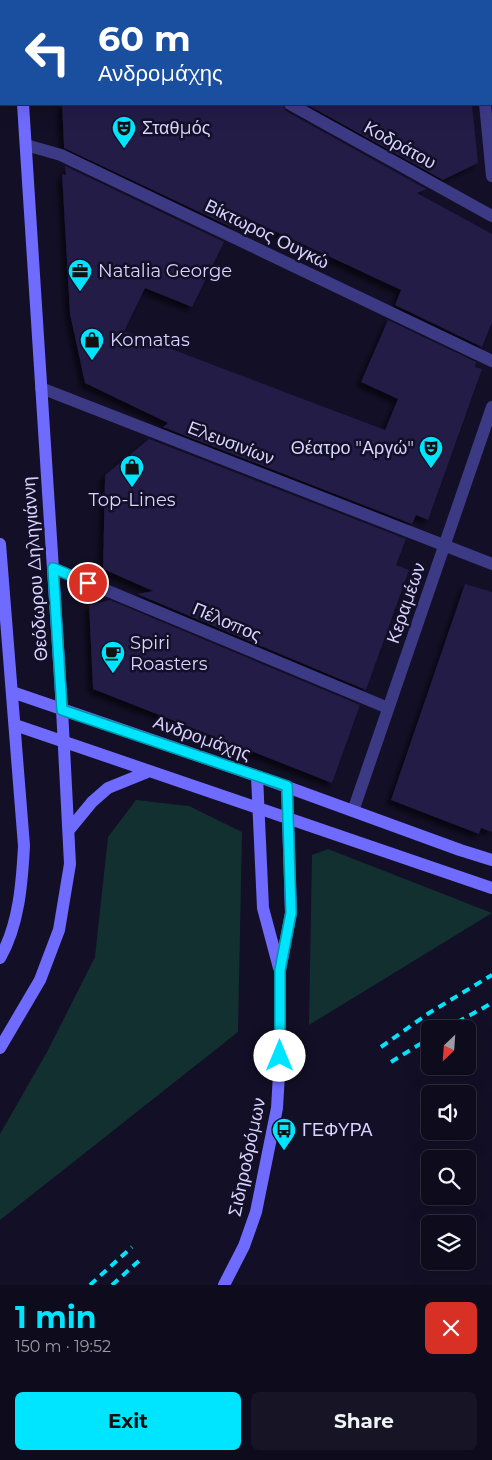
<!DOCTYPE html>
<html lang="en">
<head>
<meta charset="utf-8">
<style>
  body { margin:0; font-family:Montserrat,sans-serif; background:#171425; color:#f1f3f6; height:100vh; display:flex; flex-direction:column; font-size:19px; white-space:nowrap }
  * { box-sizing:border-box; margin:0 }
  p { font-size:16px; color:#9b9ba3 }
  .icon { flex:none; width:28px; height:28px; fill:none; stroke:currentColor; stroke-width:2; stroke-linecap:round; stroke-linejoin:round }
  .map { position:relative; height:1285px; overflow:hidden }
  .side { display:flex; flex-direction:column; background:#0e0b1c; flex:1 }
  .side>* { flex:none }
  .guide { position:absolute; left:0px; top:0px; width:492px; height:105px; box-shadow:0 5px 20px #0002,0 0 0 1px #2e2b3b; background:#1a4fa0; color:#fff; overflow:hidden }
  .needle { width:32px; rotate:205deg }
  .fabs { position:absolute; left:421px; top:1020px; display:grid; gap:10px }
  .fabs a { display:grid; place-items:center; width:55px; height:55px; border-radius:8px; background:#0e0b1c; box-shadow:0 5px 20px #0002,0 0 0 1px #2e2b3b; font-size:25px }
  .pin { position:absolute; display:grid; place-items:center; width:42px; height:42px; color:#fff; margin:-21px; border:2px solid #fff; border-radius:50%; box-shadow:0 1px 5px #0007 }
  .me { position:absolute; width:55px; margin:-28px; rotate:0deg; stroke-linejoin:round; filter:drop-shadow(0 0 4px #0008) }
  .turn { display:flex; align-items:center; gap:18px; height:105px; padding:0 15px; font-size:22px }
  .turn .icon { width:65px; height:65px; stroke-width:2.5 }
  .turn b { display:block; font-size:35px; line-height:42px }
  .round { display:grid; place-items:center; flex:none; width:52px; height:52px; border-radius:8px; background:#171425 }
  .overview { display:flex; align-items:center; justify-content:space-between; height:85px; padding:0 15px }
  h1 { font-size:30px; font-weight:700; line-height:38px; color:#00e5ff }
  .button { display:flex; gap:10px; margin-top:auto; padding:10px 15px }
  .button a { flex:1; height:58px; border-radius:8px; background:#00e5ff; color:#111; font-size:20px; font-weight:700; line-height:58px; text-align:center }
  .button a+a { background:#171425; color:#f1f3f6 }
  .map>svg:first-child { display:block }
  .green { fill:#12302f }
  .building { fill:#241b47; filter:url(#shadow) }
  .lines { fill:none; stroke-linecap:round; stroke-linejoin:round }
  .lane { stroke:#3d3a85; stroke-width:12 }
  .street { stroke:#3d3a85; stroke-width:12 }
  .secondary { stroke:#6f6bff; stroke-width:12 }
  .rail { stroke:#00e5ff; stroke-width:4; stroke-dasharray:8 6; stroke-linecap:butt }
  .route-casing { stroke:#0095a6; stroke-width:12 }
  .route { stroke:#00e5ff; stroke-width:9 }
  .labels { text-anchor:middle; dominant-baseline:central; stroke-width:5; stroke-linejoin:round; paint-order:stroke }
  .poi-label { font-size:18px; fill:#d9d4ff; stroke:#130f26; text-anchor:start }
  .street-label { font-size:18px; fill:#d9d4ff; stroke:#130f26 }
</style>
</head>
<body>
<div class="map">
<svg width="492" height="1285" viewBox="0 0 492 1285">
  <defs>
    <filter id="shadow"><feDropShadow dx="-4.5" dy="4.5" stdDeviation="2.5" flood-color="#0009"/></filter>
  </defs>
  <rect width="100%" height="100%" fill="#130f26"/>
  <path class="green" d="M136,800l53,6 53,26 -4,200 -238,188v-86l47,-82 48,-95 13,-120z
    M328,849l164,64 -183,112 3,-170z"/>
  <path class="building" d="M62,104h220l4,7 140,78 -9,4 75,41v88l-10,25 -87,-42 6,-15 -163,-76 -7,13 -167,-79z
    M306,104h166l6,59 -35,17z
    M65,166l159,76 -32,65 -47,-19 -21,43 261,99 13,-31 -37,-17 27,-62 88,42 -1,5 7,2 -54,151 -12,-5 -4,9 -249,-97 5,-4 -83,-40 -15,-69 -8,-140 4,1z
    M149,439l257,100 -10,26 13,5 -43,120 -229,-96 16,-3 -50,-22 2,-94z
    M465,584l27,8v240l-11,-4 -2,6 -88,-34z
    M110,600l250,105 -28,78 -239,-94 -4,-84z"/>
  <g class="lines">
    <path class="lane" d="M53,568l335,140"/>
    <path class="street" d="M104,0l2,1
      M476,0v1
      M290,104l202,112
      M485,104l7,72
      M26,145l35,10 431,206
      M41,388l451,176
      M353,811l139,-404"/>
    <path class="secondary" d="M17,0v1
      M0,544l24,302c-2,37 -5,79 -24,112
      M12,692l245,84 203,74 32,10
      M15,725l477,163
      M257,776l6,132 16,60
      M69,830l23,-28 16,-14 42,-17
      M0,1048l40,-68 19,-50 11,-66 -8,-155 -39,-605
      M224,1285l20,-39 12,-34 21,-104 3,-51v-87l11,-57 -4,-126"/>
    <path class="rail" d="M445,1029l47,-26
      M381,1047l48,-34 63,-38
      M391,1062l39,-24
      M90,1285l42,-38
      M112,1285l29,-26"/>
  </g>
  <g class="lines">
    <defs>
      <path id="route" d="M88,583l-35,-15 9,142 225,76 4,127 -11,57v86"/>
    </defs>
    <use href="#route" class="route-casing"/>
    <use href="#route" class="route"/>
  </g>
  <defs>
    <symbol id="theatre-pin" viewBox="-11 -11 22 30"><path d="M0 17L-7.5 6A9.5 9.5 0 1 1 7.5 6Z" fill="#00e5ff" stroke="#130f26"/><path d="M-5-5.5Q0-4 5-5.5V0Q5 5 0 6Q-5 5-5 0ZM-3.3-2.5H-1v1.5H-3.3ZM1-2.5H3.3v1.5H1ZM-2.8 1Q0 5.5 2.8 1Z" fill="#111"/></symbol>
    <symbol id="office-pin" viewBox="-11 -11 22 30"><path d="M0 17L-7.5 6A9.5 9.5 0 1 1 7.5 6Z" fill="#00e5ff" stroke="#130f26"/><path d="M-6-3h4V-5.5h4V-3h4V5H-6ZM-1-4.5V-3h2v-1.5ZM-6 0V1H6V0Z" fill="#111"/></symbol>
    <symbol id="shop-pin" viewBox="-11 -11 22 30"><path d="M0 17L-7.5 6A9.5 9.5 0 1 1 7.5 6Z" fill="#00e5ff" stroke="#130f26"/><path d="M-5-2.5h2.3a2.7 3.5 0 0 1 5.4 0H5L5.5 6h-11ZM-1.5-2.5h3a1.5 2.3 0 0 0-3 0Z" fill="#111"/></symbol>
    <symbol id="cafe-pin" viewBox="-11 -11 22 30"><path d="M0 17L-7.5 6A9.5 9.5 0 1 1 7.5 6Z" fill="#00e5ff" stroke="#130f26"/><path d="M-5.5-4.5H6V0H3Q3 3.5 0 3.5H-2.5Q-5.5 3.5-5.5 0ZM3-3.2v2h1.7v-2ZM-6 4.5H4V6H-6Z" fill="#111"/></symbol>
    <symbol id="bus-pin" viewBox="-11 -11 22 30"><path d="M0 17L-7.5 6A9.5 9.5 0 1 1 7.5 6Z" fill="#00e5ff" stroke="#130f26"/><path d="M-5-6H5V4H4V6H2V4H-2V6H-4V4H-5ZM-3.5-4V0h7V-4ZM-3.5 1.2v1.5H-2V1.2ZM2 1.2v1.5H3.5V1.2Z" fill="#111"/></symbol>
  </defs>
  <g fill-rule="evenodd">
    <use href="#theatre-pin" x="110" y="114" width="28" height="38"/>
    <use href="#office-pin" x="66" y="257" width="28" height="38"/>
    <use href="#shop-pin" x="78" y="326" width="28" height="38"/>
    <use href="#theatre-pin" x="417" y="434" width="28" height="38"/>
    <use href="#shop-pin" x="118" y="453" width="28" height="38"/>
    <use href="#cafe-pin" x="99" y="639" width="28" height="38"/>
    <use href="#bus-pin" x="270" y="1116" width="28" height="38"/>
  </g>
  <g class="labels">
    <g class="poi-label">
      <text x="142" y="128">Σταθμός</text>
      <text x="98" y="271">Natalia George</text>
      <text x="110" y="340">Komatas</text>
      <text x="414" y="448" text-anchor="end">Θέατρο "Αργώ"</text>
      <text x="132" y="500" text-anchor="middle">Top-Lines</text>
      <text x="130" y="643">Spiri<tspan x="130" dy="21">Roasters</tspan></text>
      <text x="302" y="1130">ΓΕΦΥΡΑ</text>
    </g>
    <g class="street-label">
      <text transform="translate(400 145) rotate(29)">Κοδράτου</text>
      <text transform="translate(267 234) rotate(26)">Βίκτωρος Ουγκώ</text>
      <text transform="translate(231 443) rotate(21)">Ελευσινίων</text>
      <text transform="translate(35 569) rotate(-94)">Θεόδωρου Δηληγιάννη</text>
      <text transform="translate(406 603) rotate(-71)">Κεραμέων</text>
      <text transform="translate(227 622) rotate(23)">Πέλοπος</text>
      <text transform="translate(202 738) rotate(19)">Ανδρομάχης</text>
      <text transform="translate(247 1157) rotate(-78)">Σιδηροδρόμων</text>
    </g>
  </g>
</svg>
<div class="fabs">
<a><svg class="needle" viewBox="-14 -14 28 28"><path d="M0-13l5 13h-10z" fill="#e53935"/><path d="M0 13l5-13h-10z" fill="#9b9ba3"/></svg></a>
<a><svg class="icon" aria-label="sound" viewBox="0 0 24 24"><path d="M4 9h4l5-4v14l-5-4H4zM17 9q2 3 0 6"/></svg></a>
<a><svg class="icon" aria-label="search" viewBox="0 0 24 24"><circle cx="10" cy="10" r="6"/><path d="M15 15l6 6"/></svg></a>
<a><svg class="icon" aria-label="layers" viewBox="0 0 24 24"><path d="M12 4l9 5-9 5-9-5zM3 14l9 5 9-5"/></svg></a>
</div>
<div class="pin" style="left:88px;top:583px;background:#d93025"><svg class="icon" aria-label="arrive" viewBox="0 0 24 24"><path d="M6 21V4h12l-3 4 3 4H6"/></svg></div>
<svg class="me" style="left:280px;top:1056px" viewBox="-20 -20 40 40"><circle r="19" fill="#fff"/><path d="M0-13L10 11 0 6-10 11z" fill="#00e5ff"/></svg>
<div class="guide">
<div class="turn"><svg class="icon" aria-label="left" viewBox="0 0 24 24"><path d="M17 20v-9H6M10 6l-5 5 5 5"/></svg><div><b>60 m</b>Ανδρομάχης</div></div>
</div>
</div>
<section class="side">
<div class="overview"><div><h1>1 min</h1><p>150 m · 19:52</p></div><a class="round" style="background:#d93025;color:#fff"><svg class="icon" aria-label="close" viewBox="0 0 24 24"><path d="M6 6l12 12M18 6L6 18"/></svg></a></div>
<div class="button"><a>Exit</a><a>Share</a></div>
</section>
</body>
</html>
